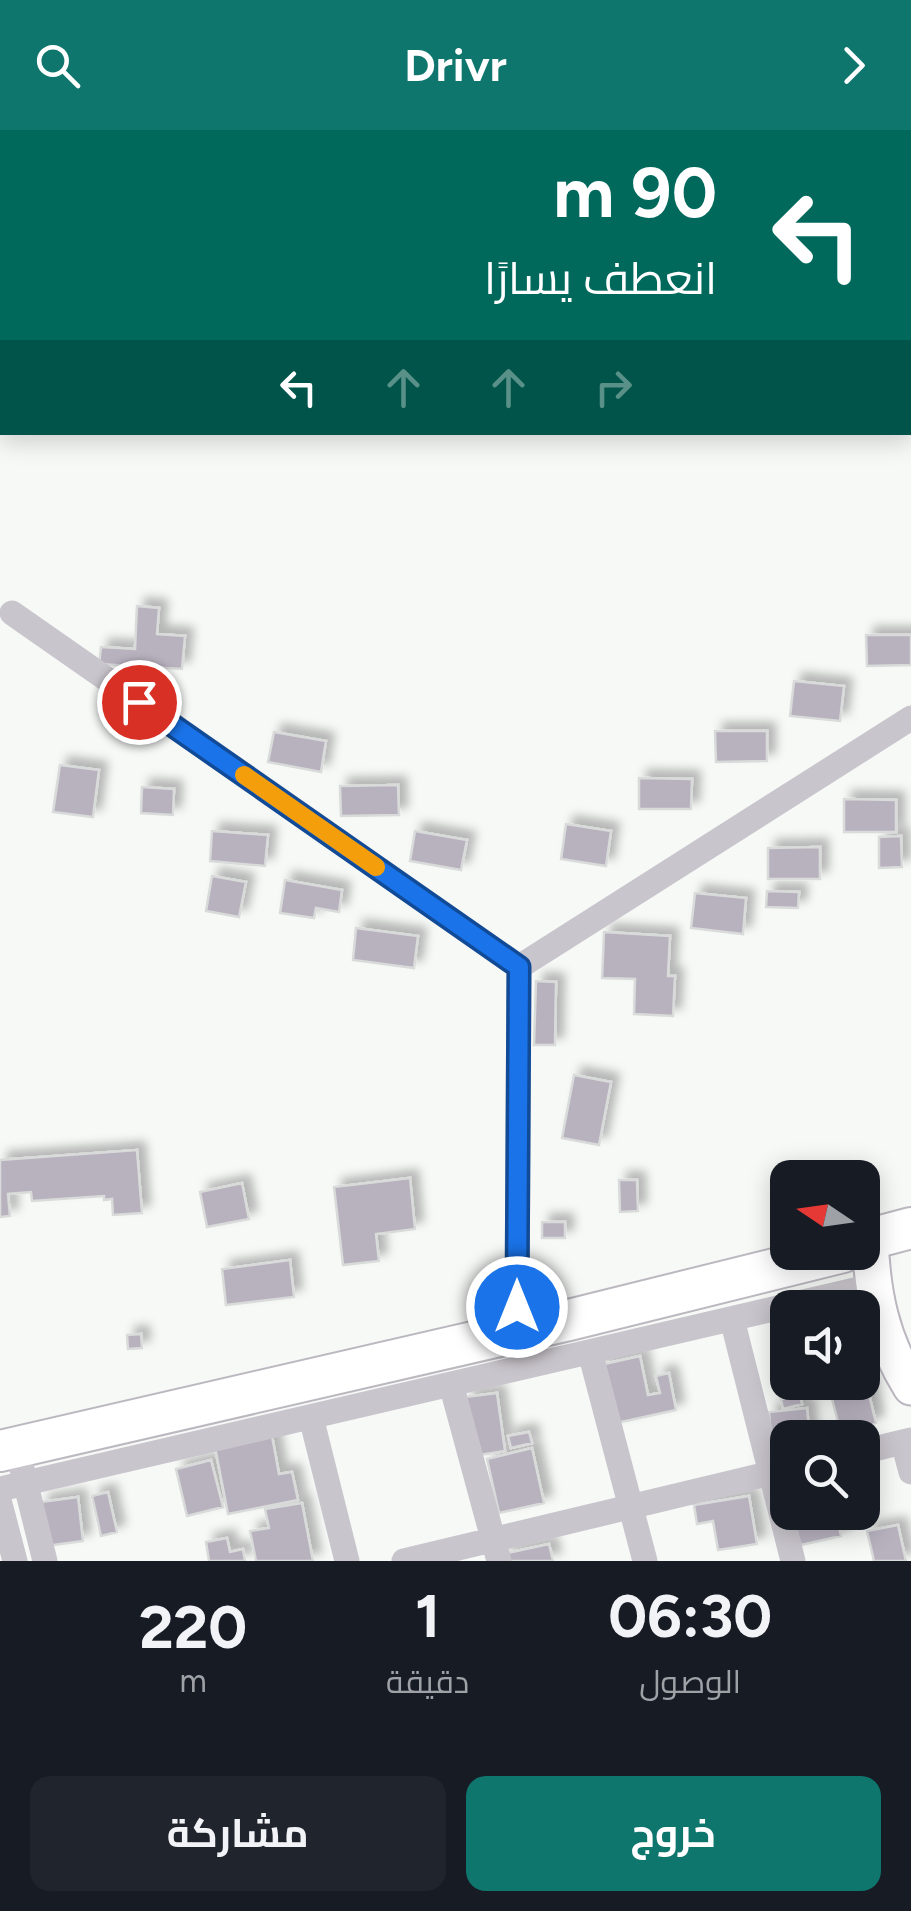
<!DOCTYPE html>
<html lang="ar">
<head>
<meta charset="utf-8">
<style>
  body { margin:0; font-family:Figtree,Cairo,sans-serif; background:#20242c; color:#f1f3f6; direction:rtl; height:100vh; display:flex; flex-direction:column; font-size:38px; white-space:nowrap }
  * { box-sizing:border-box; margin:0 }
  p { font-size:32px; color:#9ea1a6 }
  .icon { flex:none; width:55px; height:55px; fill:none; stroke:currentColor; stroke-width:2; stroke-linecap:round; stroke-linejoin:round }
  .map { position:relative; height:1431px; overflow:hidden; direction:ltr }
  .drawer { display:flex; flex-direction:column; background:#171b24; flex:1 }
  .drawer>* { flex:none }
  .hud { position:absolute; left:0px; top:0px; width:912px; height:305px; box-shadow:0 5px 25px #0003; direction:rtl; background:#00695c; color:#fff; overflow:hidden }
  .needle { width:65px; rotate:283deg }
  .tools { position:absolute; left:770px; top:1030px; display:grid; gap:20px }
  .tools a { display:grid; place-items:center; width:110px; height:110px; border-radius:20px; background:#171b24; box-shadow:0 5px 25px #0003; font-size:50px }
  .pin { position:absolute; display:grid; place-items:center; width:85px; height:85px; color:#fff; margin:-42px; border:5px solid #fff; border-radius:50%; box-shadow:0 2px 10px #0007 }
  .me { position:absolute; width:110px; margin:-55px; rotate:0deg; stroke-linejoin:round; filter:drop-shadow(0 0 8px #0008) }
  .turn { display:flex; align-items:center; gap:35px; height:210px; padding:0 30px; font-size:45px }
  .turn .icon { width:130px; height:130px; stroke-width:2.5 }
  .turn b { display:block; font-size:70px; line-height:85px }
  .lanes { display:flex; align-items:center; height:95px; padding:0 30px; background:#0003; justify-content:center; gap:50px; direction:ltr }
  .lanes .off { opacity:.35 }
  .eta { display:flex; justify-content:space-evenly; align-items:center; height:170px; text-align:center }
  .eta b { font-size:60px; font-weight:700; line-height:70px }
  .button { display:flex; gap:20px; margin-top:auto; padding:20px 30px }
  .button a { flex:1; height:115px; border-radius:20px; background:#0f766e; color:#fff; font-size:40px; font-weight:700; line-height:115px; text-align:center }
  .button a+a { background:#20242c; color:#f1f3f6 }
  header { display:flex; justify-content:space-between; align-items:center; height:130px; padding:0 30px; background:#0f766e; color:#fff; font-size:45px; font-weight:700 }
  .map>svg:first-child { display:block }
  .building { fill:#b8b2bf; stroke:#d9dbda; stroke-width:2.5; filter:url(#shadow) }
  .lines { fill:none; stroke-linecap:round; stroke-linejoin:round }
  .secondary-casing { stroke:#bcb7c1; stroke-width:39 }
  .primary-casing { stroke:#bcb8c0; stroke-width:44 }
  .street { stroke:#c9c5cc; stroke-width:25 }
  .secondary { stroke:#fff; stroke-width:35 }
  .primary { stroke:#fff; stroke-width:40 }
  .route-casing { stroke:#114b97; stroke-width:25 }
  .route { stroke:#1a73e8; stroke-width:18 }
  .slow { stroke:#f59e0b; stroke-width:18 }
</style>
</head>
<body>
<header><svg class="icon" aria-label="forward" viewBox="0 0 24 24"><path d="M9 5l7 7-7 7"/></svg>Drivr<svg class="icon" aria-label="search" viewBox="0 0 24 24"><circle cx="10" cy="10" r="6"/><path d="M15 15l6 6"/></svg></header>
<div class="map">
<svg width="911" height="1431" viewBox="0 0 911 1431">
  <defs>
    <filter id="shadow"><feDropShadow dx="8" dy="-8" stdDeviation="5" flood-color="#0004"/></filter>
  </defs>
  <rect width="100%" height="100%" fill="#f7f9f7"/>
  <path class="building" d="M137,476l22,2 -2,26 28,2 -3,33 -83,-5 2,-17 34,2z
    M866,505h45v30l-44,1z
    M794,551l50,5 -4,35 -50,-5z
    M715,601h52v30l-51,1z
    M274,602l52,9 -5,31 -53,-10z
    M60,635l39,5 -6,47 -40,-5z
    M639,648l53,1 -1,30h-52z
    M398,655l1,30 -58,1 -1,-30z
    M142,657l32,2 -1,26 -32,-2z
    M844,669l52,1v32h-52z
    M566,694l45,7 -5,35 -45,-7z
    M212,701l56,4 -3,31 -55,-5z
    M415,701l52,9 -6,30 -51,-9z
    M901,706l1,31 -23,1v-31z
    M820,717v32h-52v-31z
    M212,746l34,6 -7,35 -33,-6z
    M285,750l57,10 -3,22 -23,-4 -2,10 -34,-5z
    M767,761l32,1 -1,16 -32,-1z
    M695,763l51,5 -3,36 -52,-6z
    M356,798l62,8 -4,32 -61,-8z
    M604,802l66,4 -2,40h7l-2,40 -39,-2 1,-35 -33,-1z
    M536,851l20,1 -1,63h-21z
    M574,945l37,7 -12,63 -37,-7z
    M137,1020l5,63 -29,2 -1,-16 -8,1v-4l-72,5 -1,-9 -23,2 2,22 -10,1v-57z
    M410,1048l5,51 -39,5 3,27 -36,4 -9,-78z
    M619,1050h18l1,31 -18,1z
    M242,1053l7,36 -42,8 -7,-35z
    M542,1092h23v16h-23z
    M290,1130l4,37 -68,8 -4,-36z
    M141,1204l1,14 -14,1 -1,-14z
    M640,1226l8,39 12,-2 -4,-17 13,-3 7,37 -64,14 -12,-59z
    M864,1244l12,49 -35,10 -13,-49 34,-2z
    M497,1263l8,58 -32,5 -8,-59z
    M800,1264l2,10 -19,5 -2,-10z
    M807,1278l3,30h-22v10l-16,1 -3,-37z
    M529,1302l3,11 -21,5 -3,-12z
    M272,1306l7,38 13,-2 6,28 -70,14 -13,-67z
    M532,1318l12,55 -45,10 -12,-54z
    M211,1330l12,47 -36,9 -11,-47z
    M108,1362l9,40 -16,4 -9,-40z
    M749,1366l8,48 -39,6 -5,-29 -16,3 -3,-19z
    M78,1367l5,44 -37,5 -5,-44z
    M302,1373l11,58h-57l-6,-30 19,-3 -4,-19z
    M788,1382h48l5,24 -40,9z
    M898,1395l8,36h-32l-7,-30z
    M227,1408l3,14 13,-3 2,12h-36l-3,-19z
    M549,1414l4,17h-49l-1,-7z"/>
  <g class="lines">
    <defs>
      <path id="secondary" d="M870,1108c2,55 11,101 41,149"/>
      <path id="primary" d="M862,1111l49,-13
        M0,1321l569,-131 274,-68"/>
    </defs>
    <use href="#secondary" class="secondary-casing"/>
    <use href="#primary" class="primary-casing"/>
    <path class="street" d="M12,483l507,354 392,-249
      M517,1177l2,-340
      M732,1189l61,242
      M590,1222l55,209
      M451,1254l48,177
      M311,1287l36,144
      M903,1312l8,30
      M862,1322l49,-12
      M22,1339l23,92
      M0,1359l872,-203
      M0,1374l15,57
      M404,1431l384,-92"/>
    <use href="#secondary" class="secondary"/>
    <use href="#primary" class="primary"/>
  </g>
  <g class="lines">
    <defs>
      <path id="route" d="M139,572l380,265 -2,340"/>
    </defs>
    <use href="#route" class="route-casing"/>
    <use href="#route" class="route"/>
    <path class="slow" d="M244,645l132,92"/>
  </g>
</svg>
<div class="tools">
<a><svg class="needle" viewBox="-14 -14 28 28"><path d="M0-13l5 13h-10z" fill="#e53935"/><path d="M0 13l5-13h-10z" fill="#9ea1a6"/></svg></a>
<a><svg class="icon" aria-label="sound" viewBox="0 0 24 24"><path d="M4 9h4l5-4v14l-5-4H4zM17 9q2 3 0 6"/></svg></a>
<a><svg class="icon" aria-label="search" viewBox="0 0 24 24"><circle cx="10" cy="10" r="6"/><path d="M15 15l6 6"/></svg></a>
</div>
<div class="pin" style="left:139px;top:572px;background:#d93025"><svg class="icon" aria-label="arrive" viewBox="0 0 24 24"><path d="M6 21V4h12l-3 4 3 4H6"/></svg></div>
<svg class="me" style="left:517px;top:1177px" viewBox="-20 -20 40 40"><circle r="17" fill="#1a73e8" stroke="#fff" stroke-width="3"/><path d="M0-11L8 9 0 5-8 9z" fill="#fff"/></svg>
<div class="hud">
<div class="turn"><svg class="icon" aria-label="left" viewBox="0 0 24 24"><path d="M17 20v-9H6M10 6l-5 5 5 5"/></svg><div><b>90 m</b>انعطف يسارًا</div></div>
<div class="lanes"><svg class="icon" aria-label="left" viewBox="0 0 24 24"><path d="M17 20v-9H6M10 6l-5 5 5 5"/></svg><svg class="icon off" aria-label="ahead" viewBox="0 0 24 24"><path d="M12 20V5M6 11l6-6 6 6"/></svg><svg class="icon off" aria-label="ahead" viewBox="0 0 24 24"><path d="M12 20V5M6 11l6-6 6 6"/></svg><svg class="icon off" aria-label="right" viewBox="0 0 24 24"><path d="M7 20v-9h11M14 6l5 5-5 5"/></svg></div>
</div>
</div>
<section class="drawer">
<div class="eta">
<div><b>06:30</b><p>الوصول</p></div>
<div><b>1</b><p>دقيقة</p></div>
<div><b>220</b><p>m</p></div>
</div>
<div class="button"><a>خروج</a><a>مشاركة</a></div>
</section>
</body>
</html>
